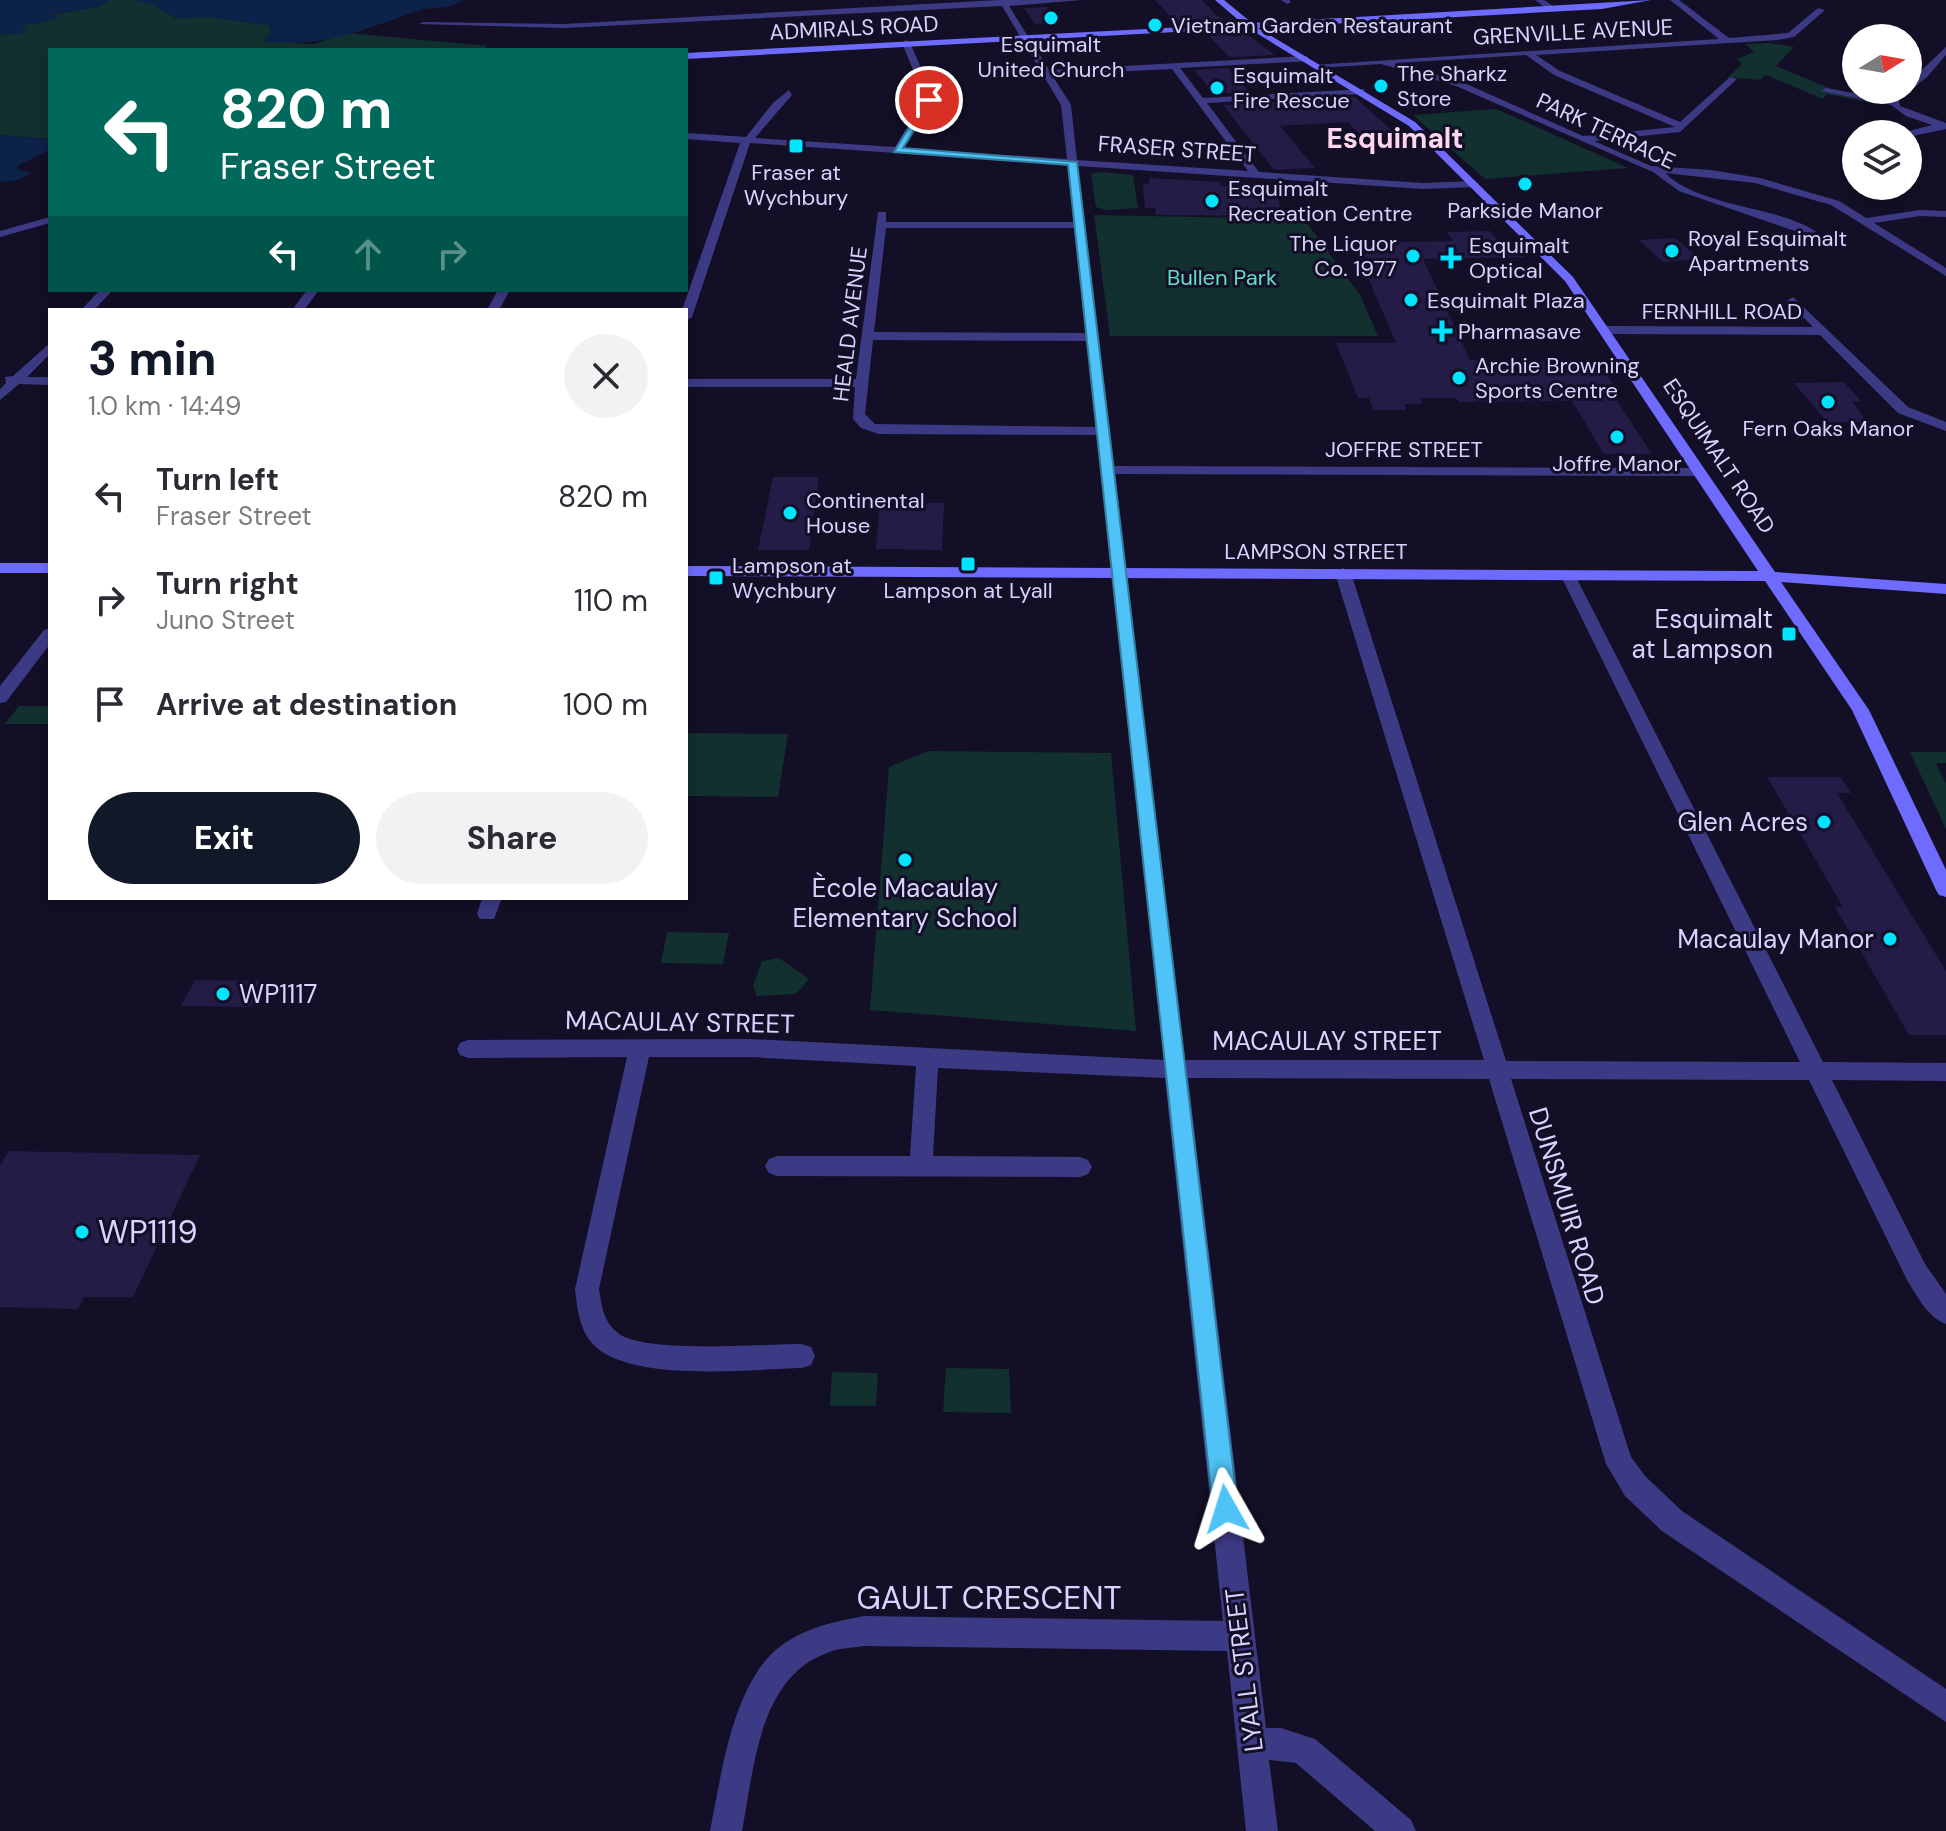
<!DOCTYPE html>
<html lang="en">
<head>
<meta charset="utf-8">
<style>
  body { margin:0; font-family:"DM Sans",sans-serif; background:#f2f2f3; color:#2b2b33; height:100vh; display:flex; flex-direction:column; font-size:30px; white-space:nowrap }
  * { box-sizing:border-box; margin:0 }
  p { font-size:26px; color:#7c7c81 }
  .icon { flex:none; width:44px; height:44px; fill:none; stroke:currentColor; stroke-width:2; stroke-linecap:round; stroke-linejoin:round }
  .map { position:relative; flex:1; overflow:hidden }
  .sheet { position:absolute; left:48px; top:308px; width:640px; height:592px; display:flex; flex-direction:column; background:#fff; border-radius:0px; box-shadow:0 4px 12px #0003 }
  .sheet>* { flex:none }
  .guide { position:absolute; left:48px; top:48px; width:640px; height:244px; border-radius:0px; box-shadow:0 4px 12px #0003; background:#00695c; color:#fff; overflow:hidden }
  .needle { width:52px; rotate:79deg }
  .tools { position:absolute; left:1842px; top:24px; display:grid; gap:16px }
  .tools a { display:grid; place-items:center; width:80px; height:80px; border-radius:50%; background:#fff; box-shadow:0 4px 12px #0003; font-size:40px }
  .pin { position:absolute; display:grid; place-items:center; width:68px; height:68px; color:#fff; margin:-34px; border:4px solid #fff; border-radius:50%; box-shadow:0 2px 8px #0007 }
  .me { position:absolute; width:88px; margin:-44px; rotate:354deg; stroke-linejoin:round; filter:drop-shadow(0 0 6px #0008) }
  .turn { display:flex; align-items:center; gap:28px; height:168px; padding:0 40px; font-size:36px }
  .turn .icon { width:104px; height:104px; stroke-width:2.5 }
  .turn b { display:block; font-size:56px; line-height:68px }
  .lanes { display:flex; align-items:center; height:76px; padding:0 40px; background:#0003; justify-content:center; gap:40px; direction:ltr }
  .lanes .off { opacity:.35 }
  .round { display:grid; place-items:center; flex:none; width:84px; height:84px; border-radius:42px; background:#f2f2f3 }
  .overview { display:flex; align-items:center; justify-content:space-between; height:136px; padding:0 40px }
  h1 { font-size:48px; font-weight:800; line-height:60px; color:#111827 }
  .primary-button { display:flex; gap:16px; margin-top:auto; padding:16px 40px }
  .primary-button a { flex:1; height:92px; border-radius:48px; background:#111827; color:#fff; font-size:32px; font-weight:800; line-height:92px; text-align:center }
  .primary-button a+a { background:#f2f2f3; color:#2b2b33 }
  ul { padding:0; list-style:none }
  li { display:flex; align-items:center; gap:24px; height:104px; padding:0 40px }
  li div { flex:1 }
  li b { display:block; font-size:30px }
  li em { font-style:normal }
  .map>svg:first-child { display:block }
  .green { fill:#12302f }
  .water { fill:#0c2248 }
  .building { fill:#241b47 }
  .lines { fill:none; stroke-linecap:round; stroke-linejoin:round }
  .street { fill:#3d3a85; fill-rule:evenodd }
  .secondary { fill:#6f6bff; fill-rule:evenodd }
  .route { fill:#4fc3f7; stroke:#337fa1; stroke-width:2 }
  .poi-dot { fill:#00e5ff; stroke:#130f26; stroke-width:3 }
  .labels { text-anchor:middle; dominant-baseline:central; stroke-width:6; stroke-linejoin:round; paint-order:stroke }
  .far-poi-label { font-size:22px; fill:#d9d4ff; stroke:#130f26; text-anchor:start }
  .far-street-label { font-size:22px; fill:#d9d4ff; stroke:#130f26 }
  .far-park-label { font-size:22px; fill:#5fe0c0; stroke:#130f26 }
  .poi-label { font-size:26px; fill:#d9d4ff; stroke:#130f26; text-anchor:end }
  .street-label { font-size:26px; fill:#d9d4ff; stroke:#130f26 }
  .far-district-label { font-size:28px; font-weight:bold; fill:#ffd6f0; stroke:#130f26 }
  .near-poi-label { font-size:32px; fill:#d9d4ff; stroke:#130f26; text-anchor:start }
  .near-street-label { font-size:32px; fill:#d9d4ff; stroke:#130f26 }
</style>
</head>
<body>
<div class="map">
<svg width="1946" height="1831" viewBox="0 0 1946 1831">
  <rect width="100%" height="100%" fill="#130f26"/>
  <path class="green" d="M110,0h25l19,5 21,13 35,-1 59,8 3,17 42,2 34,-11 140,13 -6,4h-432v89l-50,-4v-100l22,-2v-3h-11l8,-1 4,-5h14l21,-7 -14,-1 53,-9z
    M1770,43l24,4 -18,19 55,23 45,8 3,4 -3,3 -49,-10 -4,5 -57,-24 -6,5 -32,-3 14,-13 -5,-5 17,-7 -9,-8z
    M1496,109l5,2 127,57 -143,11 -72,-64z
    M1101,172l32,3 5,33 -32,2 -10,-3 -5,-33z
    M1094,215l210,4 56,76 18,41h-268z
    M19,706h31v18h-45z
    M686,733l102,1 -10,63 -92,-1z
    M928,751l183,2 25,278 -266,-21 19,-243z
    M1910,752h36v11h-10l10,21v45z
    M667,932l62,1 -6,31 -62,-1z
    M779,958l30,21 -13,15 -39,2 -4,-10 9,-25z
    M946,1368l63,1 2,44 -68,-1z
    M832,1372l46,1 -2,33h-46z"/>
  <path class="water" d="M0,0h110l-13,7 -49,8 11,2 -22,7h-13l4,3 -16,3 11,-1 2,3 -3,1 -22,2z
    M135,0h327c-11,10 -27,6 -41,10 -52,17 -100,40 -156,31v-6l6,-2 -2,-8 -59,-8 -35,1 -21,-13z
    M0,135l50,4v11l-33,16 1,3 13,4c-9,6 -20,10 -31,8z"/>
  <path class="building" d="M1155,0h47l14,15 12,7 -51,2z
    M1047,7l11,16 -23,1 -11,-16z
    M1243,31l32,24 -46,2 -23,-24z
    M1228,68l21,24 -35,2 -20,-24z
    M1355,97l58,53 -40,-3 -12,-6 -2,-7 -11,-12 -68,4 35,42 -41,2 -51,-65z
    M1150,178l71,4 -1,4 56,1 6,29 -126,-1 -1,-7h-10l-2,-24h6z
    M1490,231l7,9 13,-1 14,18 -101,2 47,101 122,1 11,8 14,21h-7l42,64h-48l-32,-53 -113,1 -3,-4h-36l3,6h-19l3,6h-34l-4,-12h-11l-22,-55h60l-43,-100 100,-2 -6,-9z
    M1675,238l26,21 -38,3 -24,-22z
    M1844,382l17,19h-9l15,21h-40l-33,-39z
    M773,477h46l-10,73h-51z
    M880,503h64l-2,47 -66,-1z
    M1767,777h73l11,16h-14l109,178v64h-37l-74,-128h8z
    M195,980l68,1 -12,26 -70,-1z
    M9,1151l191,4 -67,142h-49l-6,12 -78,-2v-141z"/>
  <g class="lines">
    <path class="street" d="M998,0h84l-73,6 40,64 258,-14 3,5 -130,7 23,30 162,-9 -3,5 -155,9 52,69 164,11 51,-2 5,3 -5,3 -51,2 -345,-23 36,300 586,2 7,4 -7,4 -585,-2 70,586h299l-149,-487 8,-5 8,5 155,488 294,1 -240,-488 3,-3h10l250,491 123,1v18l-114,-1 93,184 21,30v30c-19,-7 -28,-27 -39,-44l-98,-200 -298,-1 120,378 14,19 37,35 264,178v33l-284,-191 -37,-35 -19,-32 -117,-385 -301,-1 78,650h15l34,11 96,81 5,11h-41l-79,-68 -27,-3 9,71h-32l-19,-180 -363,-5c-12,2 -26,2 -37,7 -69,25 -73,117 -85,178h-32c12,-58 23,-157 78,-190 24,-15 49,-20 76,-25l359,5 -58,-543 -227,-10 -5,88 147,1 8,3 4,7 -4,7 -8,3 -303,-1 -8,-3 -4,-7 4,-7 8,-3h133l6,-90 -166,-9h-101l-50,232c3,18 4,32 19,44 26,21 146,11 184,11l9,3 4,9 -4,9 -9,3c-52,1 -176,16 -211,-26 -12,-15 -14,-35 -16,-53l52,-232 -159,1 -8,-3 -3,-6 3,-6 8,-3 282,-1 414,21 -67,-625 -218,-1 -18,-6 -8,-9 2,-32h-169v-8h170l22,-167h8v10h188l-6,-57 -318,-22 -58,174 -6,4v-11h-4l58,-167 -54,-4v-6l60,4 27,-34 16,-13 3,5 -37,43 140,9 30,-48 -23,-56 4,-3 4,3 25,56 -31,49 163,11 -6,-54 -59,-99 -438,22 -145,-4 4,-2 141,2zM1172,69l76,102 -171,-11 -6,-55 -19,-30zM886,228h189l11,105 -212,-1zM873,340l214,1 9,86 -221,-3 -10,-10z
      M1281,0h8l2,2 -4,2z
      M1535,0h9l13,9 -7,2z
      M1670,0h9l50,38 59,-5 30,-25 7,2 -31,27 -16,3 -242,15 24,16 120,51 50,-45 7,2 -57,53 -86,9 57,25 60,4 49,8 79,23 27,17 54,-8 26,1v6l-26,-1 -46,7 72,45v8l-115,-71 -76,-22 -90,-10c37,36 117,32 156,62l-9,2 -133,-46 -26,-19 -197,-86 -75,-22 -64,4 -4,-3 406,-26zM1526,55l28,20 121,52 -92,9 -121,-54 -66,-19z
      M1946,47v8l-19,22 -28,23 1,6 46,17v6l-38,8 -3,-5 27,-7 -26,-9 -15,-11 -70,-14 5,-3 64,12 9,-10h9v-7z
      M50,217v6l-50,14v-6z
      M100,290h13l-19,20h-13z
      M307,290h12l-15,20h-12z
      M498,290h12l-11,20h-12z
      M1793,297l115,110 38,15v9l-48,-18 -78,-78 -215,-1 -6,-4 6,-4 208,1 -26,-26z
      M50,343v11l-23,23h23v8l-31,-1 -19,16v-11l6,-6 -1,-6 8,-1z
      M50,628v16l-44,58 -6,1v-17l44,-56z
      M482,898h20l-8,21h-14l-3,-5z"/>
    <path class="secondary" d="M1215,0h9l28,23 399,-23 -49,9 -344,19 157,94 158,155 202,295 171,12v10l-165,-12 88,128 77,160v27l-7,-2 -3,-5 -84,-180 -87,-129 -1079,-5v-10l1072,5 -193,-290 -156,-155 -161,-98 -562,31v-6l557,-29z
      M0,563h50v10h-50z"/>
  </g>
  <path class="route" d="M926,99l7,1 -30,48 174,14 161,1347 -3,9 -9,4 -9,-4 -4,-9 -145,-1344 -174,-13z"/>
  <g class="poi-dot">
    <circle cx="1051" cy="18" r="8"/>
    <circle cx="1155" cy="25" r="8"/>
    <circle cx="1381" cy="86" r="8"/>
    <circle cx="1217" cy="88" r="8"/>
    <rect x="788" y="138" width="16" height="16" rx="4"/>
    <circle cx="1525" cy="184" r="8"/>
    <circle cx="1212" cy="201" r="8"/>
    <circle cx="1672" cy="251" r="8"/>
    <circle cx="1413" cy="256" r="8"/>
    <path d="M1447 246h8v8h8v8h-8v8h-8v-8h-8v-8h8z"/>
    <circle cx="1411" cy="300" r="8"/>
    <path d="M1438 319h8v8h8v8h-8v8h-8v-8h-8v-8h8z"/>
    <circle cx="1459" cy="378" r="8"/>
    <circle cx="1828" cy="402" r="8"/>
    <circle cx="1617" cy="437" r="8"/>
    <circle cx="790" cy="513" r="8"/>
    <rect x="960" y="556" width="16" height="16" rx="4"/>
    <rect x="708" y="570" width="16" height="16" rx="4"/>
    <rect x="1781" y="626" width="16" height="16" rx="4"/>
    <circle cx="1824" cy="822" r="8"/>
    <circle cx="905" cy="860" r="8"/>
    <circle cx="1890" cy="939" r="8"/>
    <circle cx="223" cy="994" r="8"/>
    <circle cx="82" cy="1232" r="8"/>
  </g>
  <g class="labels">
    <g class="far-poi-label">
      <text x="1171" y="25">Vietnam Garden Restaurant</text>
      <text x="1051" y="44" text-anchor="middle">Esquimalt<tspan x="1051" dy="25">United Church</tspan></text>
      <text x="1397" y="73">The Sharkz<tspan x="1397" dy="25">Store</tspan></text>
      <text x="1233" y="75">Esquimalt<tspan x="1233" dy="25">Fire Rescue</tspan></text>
      <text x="796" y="172" text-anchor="middle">Fraser at<tspan x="796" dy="25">Wychbury</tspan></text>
      <text x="1228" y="188">Esquimalt<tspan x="1228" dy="25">Recreation Centre</tspan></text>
      <text x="1525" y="210" text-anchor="middle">Parkside Manor</text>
      <text x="1688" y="238">Royal Esquimalt<tspan x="1688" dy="25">Apartments</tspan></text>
      <text x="1397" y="243" text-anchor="end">The Liquor<tspan x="1397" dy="25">Co. 1977</tspan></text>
      <text x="1469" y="245">Esquimalt<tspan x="1469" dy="25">Optical</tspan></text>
      <text x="1427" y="300">Esquimalt Plaza</text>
      <text x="1458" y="331">Pharmasave</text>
      <text x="1475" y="365">Archie Browning<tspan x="1475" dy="25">Sports Centre</tspan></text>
      <text x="1828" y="428" text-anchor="middle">Fern Oaks Manor</text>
      <text x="1617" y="463" text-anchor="middle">Joffre Manor</text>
      <text x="806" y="500">Continental<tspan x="806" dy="25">House</tspan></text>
      <text x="732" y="565">Lampson at<tspan x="732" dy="25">Wychbury</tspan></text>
      <text x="968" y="590" text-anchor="middle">Lampson at Lyall</text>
    </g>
    <g class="far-street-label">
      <text transform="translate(854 28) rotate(-3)">ADMIRALS ROAD</text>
      <text transform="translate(1573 32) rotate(-3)">GRENVILLE AVENUE</text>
      <text transform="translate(1606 131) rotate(25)">PARK TERRACE</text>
      <text transform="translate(1177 149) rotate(4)">FRASER STREET</text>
      <text x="1722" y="311">FERNHILL ROAD</text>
      <text transform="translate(850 324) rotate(-83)">HEALD AVENUE</text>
      <text x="1404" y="449">JOFFRE STREET</text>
      <text transform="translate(1719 456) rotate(56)">ESQUIMALT ROAD</text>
      <text x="1316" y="551">LAMPSON STREET</text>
    </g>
    <g class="far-park-label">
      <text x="1222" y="277">Bullen Park</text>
    </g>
    <g class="poi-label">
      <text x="1773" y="619">Esquimalt<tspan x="1773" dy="30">at Lampson</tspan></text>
      <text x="1808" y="822">Glen Acres</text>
      <text x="905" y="888" text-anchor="middle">Ècole Macaulay<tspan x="905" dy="30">Elementary School</tspan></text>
      <text x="1874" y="939">Macaulay Manor</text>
      <text x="239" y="994" text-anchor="start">WP1117</text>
    </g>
    <g class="street-label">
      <text transform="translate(680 1022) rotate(1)">MACAULAY STREET</text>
      <text x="1327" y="1041">MACAULAY STREET</text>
      <text transform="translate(1567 1206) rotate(73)">DUNSMUIR ROAD</text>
      <text transform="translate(1244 1670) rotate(-97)">LYALL STREET</text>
    </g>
    <g class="far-district-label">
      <text x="1395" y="138">Esquimalt</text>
    </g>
    <g class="near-poi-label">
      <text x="98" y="1232">WP1119</text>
    </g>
    <g class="near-street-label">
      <text x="989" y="1598">GAULT CRESCENT</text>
    </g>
  </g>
</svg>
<div class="tools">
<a><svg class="needle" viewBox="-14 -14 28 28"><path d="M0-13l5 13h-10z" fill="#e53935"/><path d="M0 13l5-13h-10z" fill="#7c7c81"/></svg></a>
<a><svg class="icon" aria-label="layers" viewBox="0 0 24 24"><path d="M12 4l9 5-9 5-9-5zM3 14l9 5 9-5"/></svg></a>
</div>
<div class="pin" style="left:929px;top:100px;background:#d93025"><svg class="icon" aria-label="arrive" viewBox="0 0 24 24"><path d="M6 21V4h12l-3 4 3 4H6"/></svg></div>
<svg class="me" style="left:1226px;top:1509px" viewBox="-20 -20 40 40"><path d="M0-17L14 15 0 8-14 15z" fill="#4fc3f7" stroke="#fff" stroke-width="4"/></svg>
<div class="guide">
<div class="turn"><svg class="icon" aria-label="left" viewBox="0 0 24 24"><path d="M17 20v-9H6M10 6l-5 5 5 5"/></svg><div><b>820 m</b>Fraser Street</div></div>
<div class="lanes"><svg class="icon" aria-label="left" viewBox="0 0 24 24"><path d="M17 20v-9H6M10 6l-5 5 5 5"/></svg><svg class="icon off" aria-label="ahead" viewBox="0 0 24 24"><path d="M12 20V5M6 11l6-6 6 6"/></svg><svg class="icon off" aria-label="right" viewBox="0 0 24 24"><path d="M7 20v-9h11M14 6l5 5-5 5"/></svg></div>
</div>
<section class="sheet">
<div class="overview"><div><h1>3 min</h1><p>1.0 km · 14:49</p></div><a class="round"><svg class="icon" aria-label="close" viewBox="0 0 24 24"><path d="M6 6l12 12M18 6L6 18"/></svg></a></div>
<ul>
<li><svg class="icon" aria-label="left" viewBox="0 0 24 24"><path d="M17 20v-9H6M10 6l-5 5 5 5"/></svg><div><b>Turn left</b><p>Fraser Street</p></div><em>820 m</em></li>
<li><svg class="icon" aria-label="right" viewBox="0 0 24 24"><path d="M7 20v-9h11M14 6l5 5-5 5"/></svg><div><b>Turn right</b><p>Juno Street</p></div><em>110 m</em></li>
<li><svg class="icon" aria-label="arrive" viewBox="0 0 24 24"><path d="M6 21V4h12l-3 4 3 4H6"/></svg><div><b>Arrive at destination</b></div><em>100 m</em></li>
</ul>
<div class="primary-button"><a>Exit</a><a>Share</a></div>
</section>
</div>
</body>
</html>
